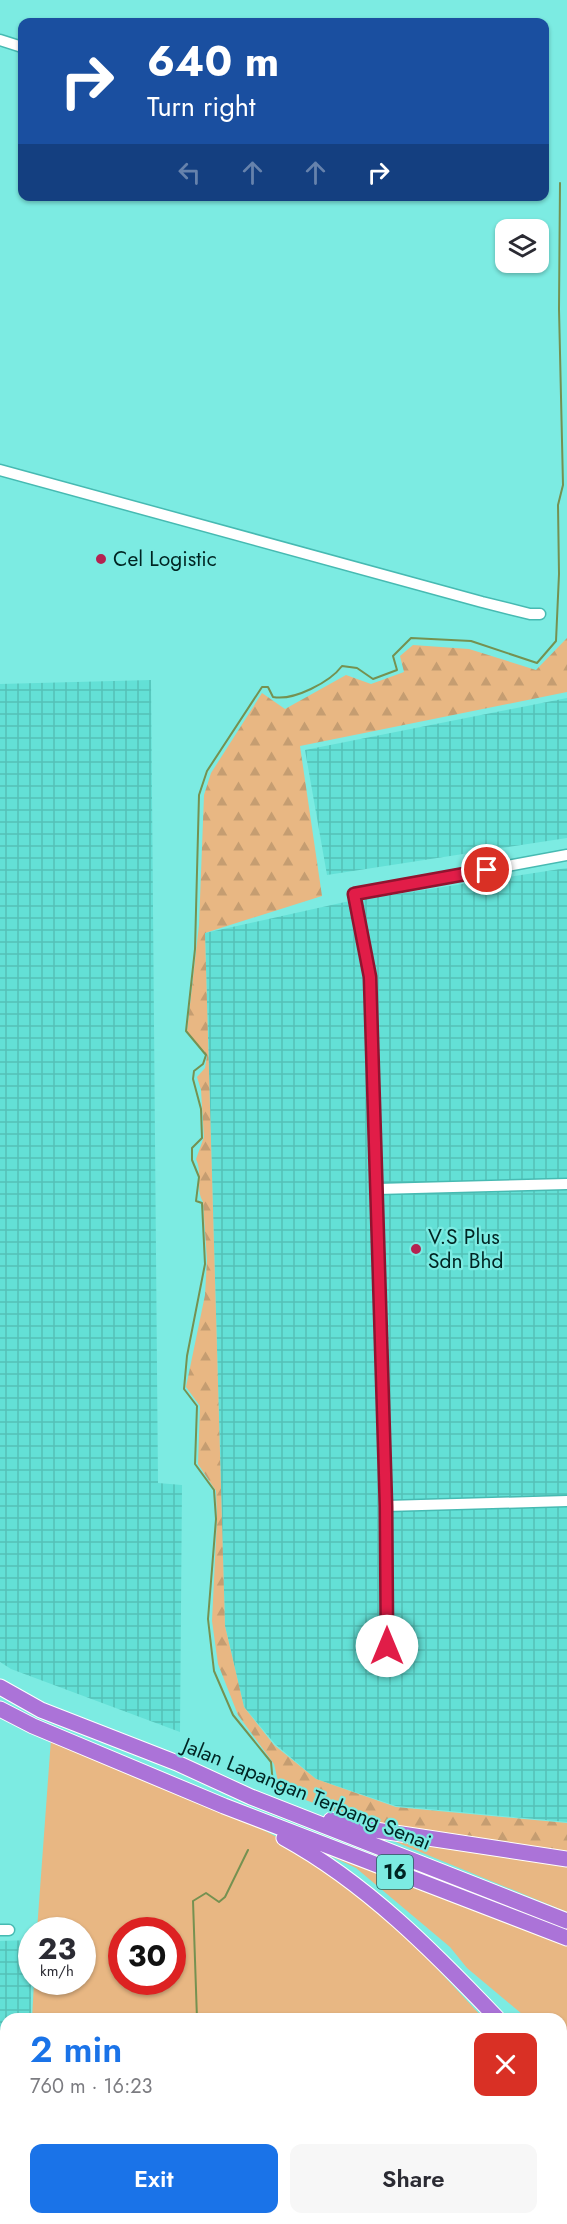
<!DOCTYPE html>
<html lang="en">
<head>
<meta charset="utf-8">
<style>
  body { margin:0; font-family:Jost,sans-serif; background:#f7f7f7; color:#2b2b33; height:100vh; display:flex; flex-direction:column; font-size:22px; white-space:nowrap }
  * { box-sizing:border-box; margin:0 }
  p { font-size:20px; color:#7c7c81 }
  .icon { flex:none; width:33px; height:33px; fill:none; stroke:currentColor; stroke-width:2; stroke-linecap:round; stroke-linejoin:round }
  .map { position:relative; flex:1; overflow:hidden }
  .details { position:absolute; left:0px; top:2013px; width:567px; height:212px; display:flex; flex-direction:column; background:#fff; border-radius:18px 18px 0 0; box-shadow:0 2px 4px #0004 }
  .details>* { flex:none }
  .guide { position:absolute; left:18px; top:18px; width:531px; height:183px; border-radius:12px; box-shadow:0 2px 4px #0004; background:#1a4fa0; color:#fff; overflow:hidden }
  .fabs { position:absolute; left:495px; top:219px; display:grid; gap:12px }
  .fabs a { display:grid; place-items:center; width:54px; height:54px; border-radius:12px; background:#fff; box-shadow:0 2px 4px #0004; font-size:30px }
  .speed { position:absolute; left:18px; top:1917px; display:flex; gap:12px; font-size:30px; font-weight:700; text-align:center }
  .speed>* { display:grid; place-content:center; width:78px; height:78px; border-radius:50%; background:#fff; box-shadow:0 2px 4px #0004; line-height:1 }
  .speed small { font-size:15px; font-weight:400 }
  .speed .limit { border:9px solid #d22; background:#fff; color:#111 }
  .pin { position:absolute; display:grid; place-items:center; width:51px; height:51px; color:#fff; margin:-26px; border:3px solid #fff; border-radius:50%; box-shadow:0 2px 6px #0007 }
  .me { position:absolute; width:66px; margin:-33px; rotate:0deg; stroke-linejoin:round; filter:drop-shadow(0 0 4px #0008) }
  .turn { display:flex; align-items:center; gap:21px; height:126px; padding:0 30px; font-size:27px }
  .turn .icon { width:78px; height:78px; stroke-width:2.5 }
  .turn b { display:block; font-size:42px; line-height:51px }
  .lanes { display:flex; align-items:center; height:57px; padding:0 30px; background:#0003; justify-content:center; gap:30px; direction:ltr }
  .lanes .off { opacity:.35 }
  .round { display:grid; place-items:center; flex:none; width:63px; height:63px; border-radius:12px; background:#f7f7f7 }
  .summary { display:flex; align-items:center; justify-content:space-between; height:102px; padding:0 30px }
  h1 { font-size:36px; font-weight:600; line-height:45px; color:#1a73e8 }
  .action { display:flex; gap:12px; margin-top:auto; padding:12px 30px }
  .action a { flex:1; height:69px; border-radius:12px; background:#1a73e8; color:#fff; font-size:24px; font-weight:600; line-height:69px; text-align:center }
  .action a+a { background:#f7f7f7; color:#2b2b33 }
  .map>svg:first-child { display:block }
  .industrial { fill:url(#industrial-grid) }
  .grass { fill:#e8b783; fill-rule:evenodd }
  .forest { fill:url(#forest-firs) }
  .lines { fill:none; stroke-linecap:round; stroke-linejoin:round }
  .stream { stroke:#759151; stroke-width:2 }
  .minor-casing { stroke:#47bab2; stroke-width:13 }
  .highway-casing { stroke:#fff; stroke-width:17 }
  .minor { stroke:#fff; stroke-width:10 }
  .highway { stroke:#ab73d8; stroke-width:15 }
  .route-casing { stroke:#92132f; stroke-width:15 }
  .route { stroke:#e11d48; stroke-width:10 }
  .poi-dot { fill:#b42351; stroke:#7cebe2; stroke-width:2 }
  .labels { text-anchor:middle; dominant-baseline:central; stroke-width:4.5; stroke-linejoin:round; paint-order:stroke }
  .shield { fill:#7cebe2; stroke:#25605c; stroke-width:1.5 }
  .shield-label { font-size:20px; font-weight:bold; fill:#002523 }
  .poi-label { font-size:21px; fill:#002523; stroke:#7cebe2; text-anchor:start }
  .street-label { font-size:21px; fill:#002523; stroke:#7cebe2 }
</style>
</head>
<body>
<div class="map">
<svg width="567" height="2224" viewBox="0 0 567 2224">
  <defs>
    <pattern id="industrial-grid" width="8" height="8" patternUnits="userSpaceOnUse" patternTransform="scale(1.5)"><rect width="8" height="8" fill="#63e0d6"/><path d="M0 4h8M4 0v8" fill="none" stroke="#54c0b7"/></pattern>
    <pattern id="forest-firs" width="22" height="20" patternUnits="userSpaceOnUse" patternTransform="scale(1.5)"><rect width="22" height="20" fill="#e8b783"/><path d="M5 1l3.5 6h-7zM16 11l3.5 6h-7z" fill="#c59d71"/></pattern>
  </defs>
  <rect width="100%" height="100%" fill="#7cebe2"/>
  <path class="industrial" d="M151,680l7,803 24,2 -2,247 -169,-63 -11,-7v-978z
    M567,698v140l-240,37 -22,-125z
    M567,868v954l-171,-16 -80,-27 -41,-35 -31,-37 -19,-81 -20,-693 140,-31z
    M31,1940v79h-25v199l14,1v5h-20v-283z"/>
  <path class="grass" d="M51,1739l187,78 64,33 85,65 97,104h-452l2,-37h48v-52h-45zM122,1930h50v52h-50z
    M374,1833l193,31v48l-22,-9z
    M322,1846l245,100v94l-6,-3v-18h-33l-61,-51 -17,-21 -94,-79 -36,-17z
    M561,2057l6,3v29l-6,-9z
    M561,2121l6,18v85h-545v-6h539z"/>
  <path class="forest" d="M567,638v54l-267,54 22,150 -117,37 20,693 19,81 30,38 42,34 80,28 171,16v33l-200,-32 -87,-34 -6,-26 -36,-49 -20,-51 -6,-43 5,-102 -1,-28 -18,-27 2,-58 -14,-19 19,-92 2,-35 -4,-58c-8,-13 0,-28 -7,-43l8,-22 -3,-47 -4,-13 8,-9 2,-12 -20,-25 12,-106 5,-130 7,-22 51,-80 23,16 61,-34 25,9 33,-12 -4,-16 13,-11 56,4 67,21z"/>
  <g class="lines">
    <path class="stream" d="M273,1784l-2,-22 -38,-47 -19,-44 -6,-52 8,-100 -2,-29 -19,-26 2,-58 -13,-17 3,-33 18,-92 -3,-61 -6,-2 3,-24 -7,-17v-12l10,-10 -1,-29 -8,-30 1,-8 9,-7 3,-9 -20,-24 9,-82 4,-154 8,-24 55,-84h6l5,10c21,4 57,-15 69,-31l15,2 16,11 24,-9 -4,-14 18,-18 60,3 66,22 19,-22 3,-67 -1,-69 5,-20 -4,-176 1,-126
      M197,2019l-4,-118 13,-8 13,9 6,-5 23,-47
      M241,2218l5,6"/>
    <defs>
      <path id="minor" d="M0,40l22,7
        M0,470l482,132 48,12h10
        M377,1189l190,-5
        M386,1506l181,-5
        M387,1668l-1,-162 -16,-529 -16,-83 213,-39
        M0,1930h9"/>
      <path id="highway" d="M0,1687l41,23 136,53 74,34 316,124
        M0,1709l33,17 191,80 343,132
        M331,1820l31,8 205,31
        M284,1838c82,45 149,113 214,181
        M561,2051l6,3
        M561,2094l6,8"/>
    </defs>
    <use href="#minor" class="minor-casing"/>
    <use href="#highway" class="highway-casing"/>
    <use href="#minor" class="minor"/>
    <use href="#highway" class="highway"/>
  </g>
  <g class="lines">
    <defs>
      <path id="route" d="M387,1646l-1,-140 -16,-529 -16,-83 133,-24"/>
    </defs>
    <use href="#route" class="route-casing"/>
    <use href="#route" class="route"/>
  </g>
  <g class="poi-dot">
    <circle cx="101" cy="559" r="6"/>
    <circle cx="416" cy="1249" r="6"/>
  </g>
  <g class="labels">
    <rect class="shield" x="377" y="1855" width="36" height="34" rx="4.5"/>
    <g class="shield-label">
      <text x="395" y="1872">16</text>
    </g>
    <g class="poi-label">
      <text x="113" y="559">Cel Logistic</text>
      <text x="428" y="1237">V.S Plus<tspan x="428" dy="24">Sdn Bhd</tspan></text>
    </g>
    <g class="street-label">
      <text transform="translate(307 1794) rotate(22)">Jalan Lapangan Terbang Senai</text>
    </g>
  </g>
</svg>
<div class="fabs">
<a><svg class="icon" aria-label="layers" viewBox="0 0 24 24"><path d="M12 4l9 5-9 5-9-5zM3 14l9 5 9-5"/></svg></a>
</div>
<div class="speed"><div>23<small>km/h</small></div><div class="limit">30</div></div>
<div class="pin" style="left:487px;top:870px;background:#d93025"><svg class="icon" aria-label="arrive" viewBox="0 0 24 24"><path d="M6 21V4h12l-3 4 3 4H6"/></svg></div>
<svg class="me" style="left:387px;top:1646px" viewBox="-20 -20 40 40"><circle r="19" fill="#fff"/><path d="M0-13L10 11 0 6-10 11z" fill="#e11d48"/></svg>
<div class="guide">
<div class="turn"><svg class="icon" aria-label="right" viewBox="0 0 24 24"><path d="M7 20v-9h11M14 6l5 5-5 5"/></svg><div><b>640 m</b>Turn right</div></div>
<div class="lanes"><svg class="icon off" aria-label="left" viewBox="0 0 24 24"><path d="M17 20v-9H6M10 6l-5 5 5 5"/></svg><svg class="icon off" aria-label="ahead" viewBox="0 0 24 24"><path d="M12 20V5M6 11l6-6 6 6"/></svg><svg class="icon off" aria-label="ahead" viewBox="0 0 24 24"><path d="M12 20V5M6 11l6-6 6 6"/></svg><svg class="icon" aria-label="right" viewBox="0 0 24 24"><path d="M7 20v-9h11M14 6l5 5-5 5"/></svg></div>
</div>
<section class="details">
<div class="summary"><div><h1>2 min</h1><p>760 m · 16:23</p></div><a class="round" style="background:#d93025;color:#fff"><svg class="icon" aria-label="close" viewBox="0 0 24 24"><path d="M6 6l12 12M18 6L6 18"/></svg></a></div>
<div class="action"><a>Exit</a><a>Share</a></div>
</section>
</div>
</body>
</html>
